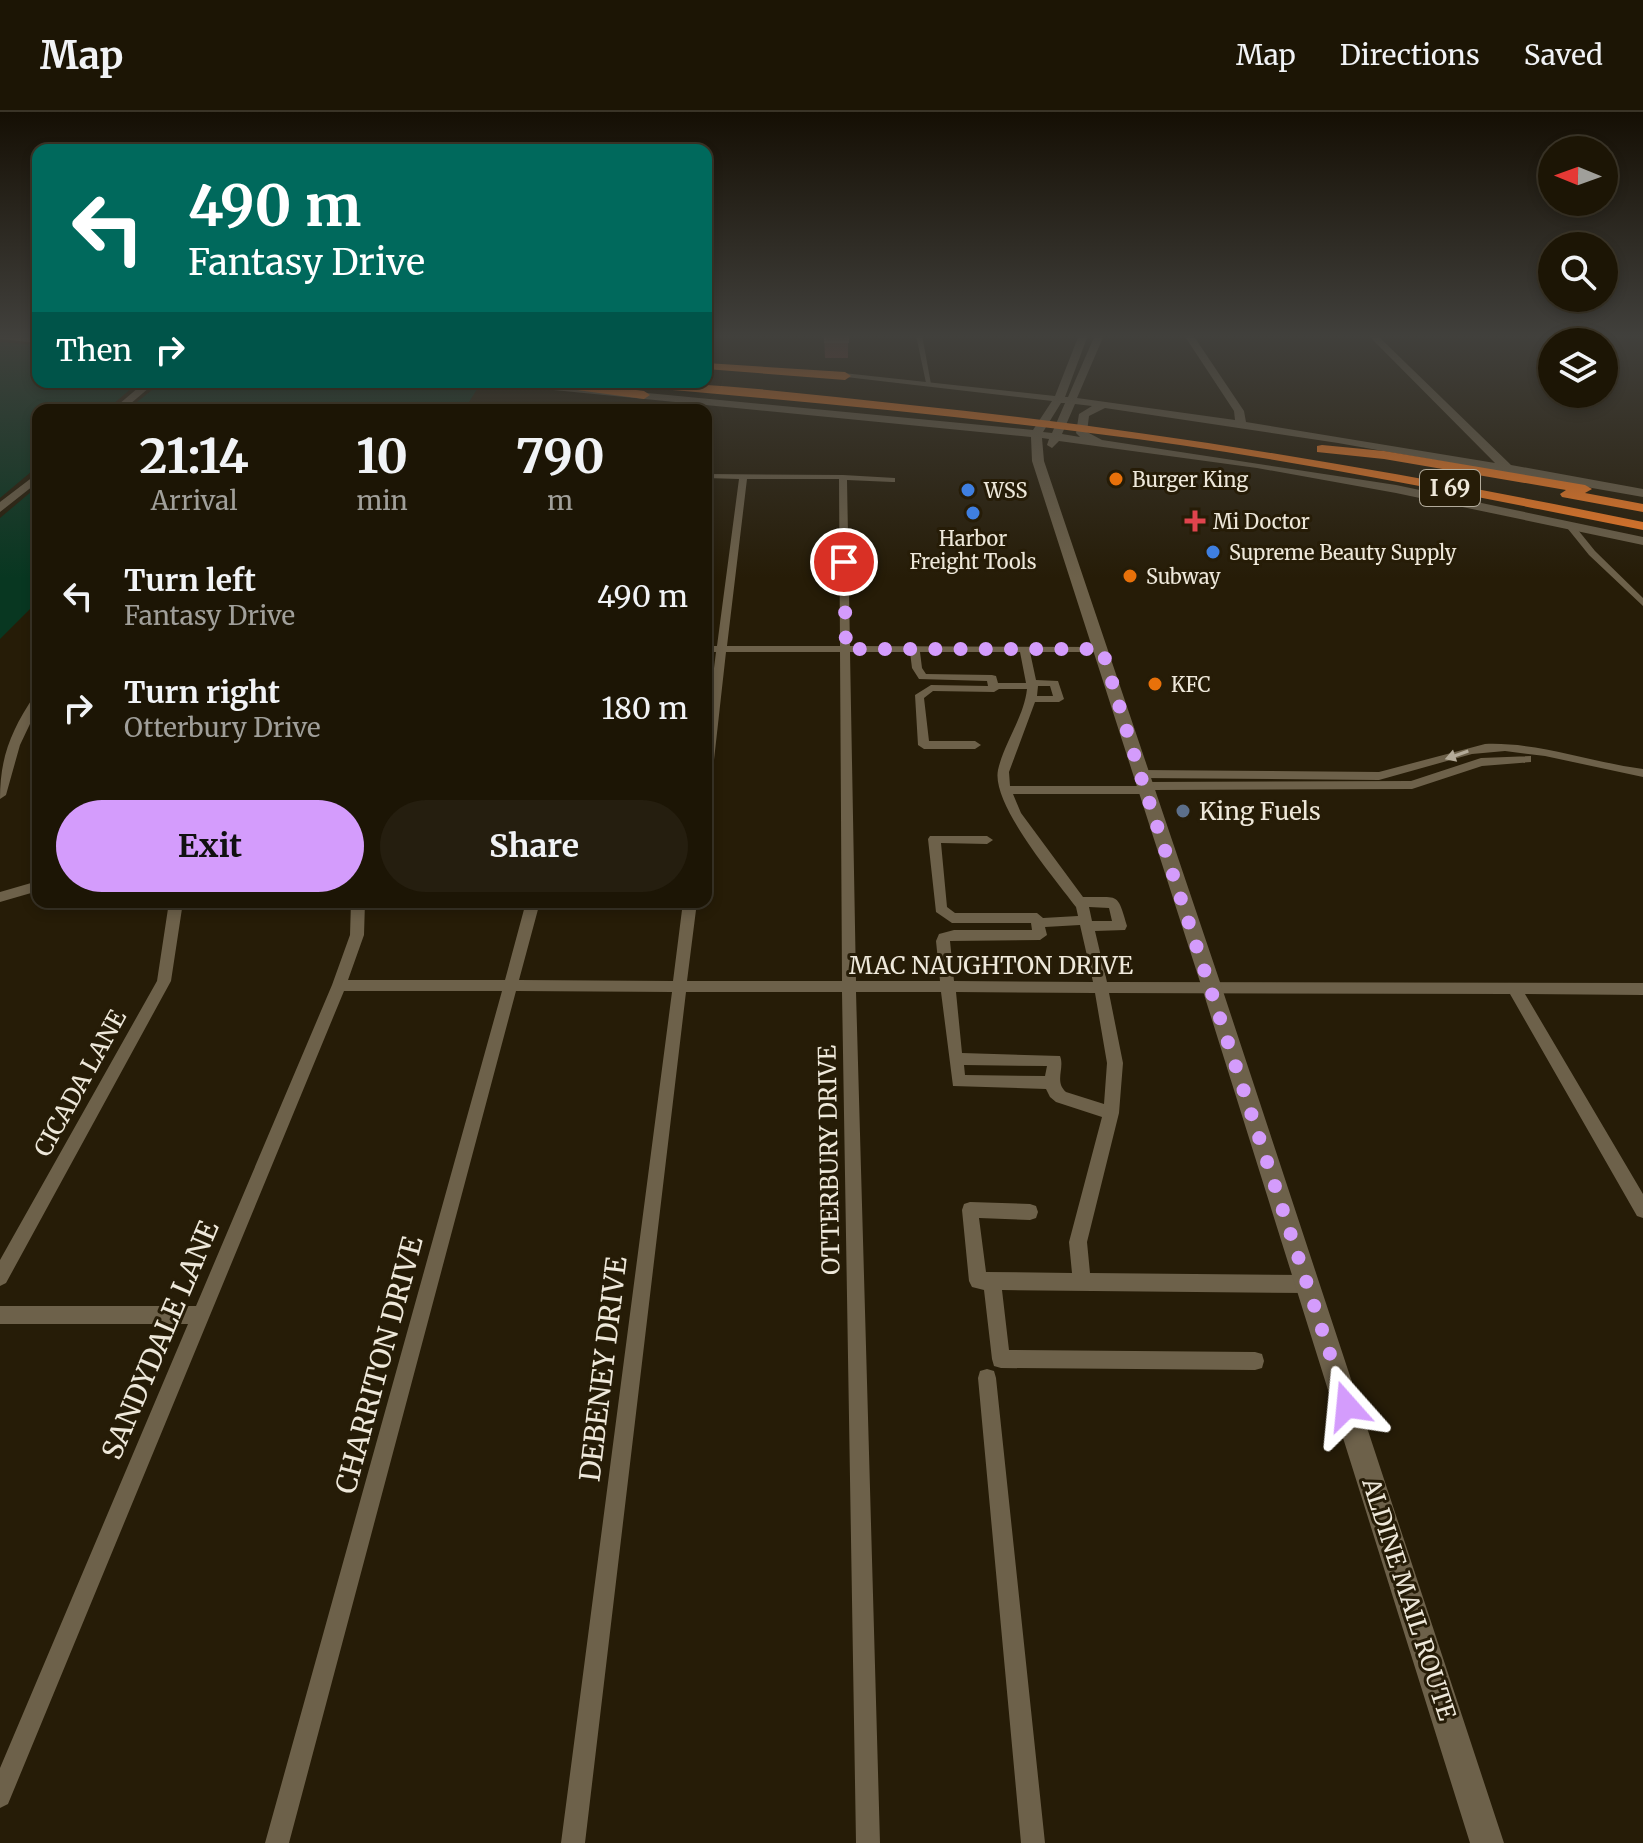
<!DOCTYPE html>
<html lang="en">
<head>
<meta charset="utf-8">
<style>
  body { margin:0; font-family:Merriweather,serif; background:#251e0f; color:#f1f3f6; height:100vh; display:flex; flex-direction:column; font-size:30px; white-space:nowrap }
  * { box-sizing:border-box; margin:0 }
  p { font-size:26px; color:#a09f9a }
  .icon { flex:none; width:44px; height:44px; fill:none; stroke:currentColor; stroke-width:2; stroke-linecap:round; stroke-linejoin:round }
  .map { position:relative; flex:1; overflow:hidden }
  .details { position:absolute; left:32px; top:292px; width:680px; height:504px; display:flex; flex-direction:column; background:#1c1505; border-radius:16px; box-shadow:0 4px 12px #0003,0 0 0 2px #3a3427 }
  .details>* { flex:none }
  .banner { position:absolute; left:32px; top:32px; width:680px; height:244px; border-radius:16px; box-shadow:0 4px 12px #0003,0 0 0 2px #3a3427; background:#00695c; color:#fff; overflow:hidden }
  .needle { width:52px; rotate:271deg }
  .tools { position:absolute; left:1538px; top:24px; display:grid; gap:16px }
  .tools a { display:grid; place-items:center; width:80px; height:80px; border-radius:50%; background:#1c1505; box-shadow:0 4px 12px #0003,0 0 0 2px #3a3427; font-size:40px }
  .pin { position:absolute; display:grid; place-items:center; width:68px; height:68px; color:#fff; margin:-34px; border:4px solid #fff; border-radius:50%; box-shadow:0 2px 8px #0007 }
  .me { position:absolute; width:88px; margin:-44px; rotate:342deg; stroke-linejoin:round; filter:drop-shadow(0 0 6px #0008) }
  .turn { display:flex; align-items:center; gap:28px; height:168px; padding:0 24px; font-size:36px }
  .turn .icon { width:104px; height:104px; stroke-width:2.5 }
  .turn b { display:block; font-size:56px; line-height:68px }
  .then { display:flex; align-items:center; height:76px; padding:0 24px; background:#0003; gap:16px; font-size:30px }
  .eta { display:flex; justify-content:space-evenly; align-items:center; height:136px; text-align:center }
  .eta b { font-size:48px; font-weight:700; line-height:56px }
  .button { display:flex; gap:16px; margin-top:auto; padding:16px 24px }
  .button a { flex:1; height:92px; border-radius:48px; background:#d49cfc; color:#111; font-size:32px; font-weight:700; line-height:92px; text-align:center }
  .button a+a { background:#251e0f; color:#f1f3f6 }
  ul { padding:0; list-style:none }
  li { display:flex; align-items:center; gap:24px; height:112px; padding:0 24px }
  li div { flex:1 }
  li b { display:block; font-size:30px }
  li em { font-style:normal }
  header { display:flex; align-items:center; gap:48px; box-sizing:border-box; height:112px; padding:0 40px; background:#1c1505; border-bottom:2px solid #3a3427 }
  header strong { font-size:38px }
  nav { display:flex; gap:44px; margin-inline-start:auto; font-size:28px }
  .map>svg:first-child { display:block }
  .green { fill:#083721 }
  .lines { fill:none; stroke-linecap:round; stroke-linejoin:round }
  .street { fill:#6d614a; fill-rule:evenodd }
  .secondary { fill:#6d614a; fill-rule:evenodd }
  .highway { fill:#f47d27; fill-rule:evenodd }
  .wall { fill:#7d3936 }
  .building { fill:#8a4c48; stroke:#99645f; stroke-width:2 }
  .oneway { fill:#b4ab99 }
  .route { stroke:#d49cfc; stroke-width:14; stroke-dasharray:0 25.2 }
  .food-dot { fill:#e8710a; stroke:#261c07; stroke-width:3 }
  .shop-dot { fill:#3f7fe0; stroke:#261c07; stroke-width:3 }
  .health-dot { fill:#e0444e; stroke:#261c07; stroke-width:3 }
  .service-dot { fill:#5c6f8a; stroke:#261c07; stroke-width:3 }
  .labels { text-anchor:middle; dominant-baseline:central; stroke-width:6; stroke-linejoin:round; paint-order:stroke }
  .far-poi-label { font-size:20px; fill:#eee8da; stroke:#261c07; text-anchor:start }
  .shield { fill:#261c07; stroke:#b2ab9b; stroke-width:2 }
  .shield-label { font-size:22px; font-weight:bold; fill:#eee8da }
  .poi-label { font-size:24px; fill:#eee8da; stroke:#261c07; text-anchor:start }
  .street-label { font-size:24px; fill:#eee8da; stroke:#261c07 }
  .near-street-label { font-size:28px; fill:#eee8da; stroke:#261c07 }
</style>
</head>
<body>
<header>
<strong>Map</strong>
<nav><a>Map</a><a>Directions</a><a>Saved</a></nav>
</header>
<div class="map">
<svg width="1643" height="1731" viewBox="0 0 1643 1731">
  <rect width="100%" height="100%" fill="#261c07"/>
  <path class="green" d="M0,230l38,3v37h101l-33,28h-68v56l-38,32z
    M162,270h278l39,4 -15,24h-337z
    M38,374v115l-38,38v-121z"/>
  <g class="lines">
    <path class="street" d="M916,223h6l9,49 -5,-1z
      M706,362l137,1 52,3v4h-3l-45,-2 3,166 256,1 1,2 -5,3h-72l6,28 22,1 6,18 -5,3h-24l-26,70 1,14h128l6,-4 267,-1 70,-23 50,-2v6l-49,4 -70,23 -261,1 -6,4h-132l8,19 62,84c35,1 34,-7 44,29l-2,4 -30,1 12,51 536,1v12l-118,-1 118,200v24l-6,-2 -127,-222 -401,-1 14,70 -4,50 -32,129 3,31 217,2 6,3 3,6 -3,6 -6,3 -305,-3 7,60 246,2 7,2 2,7 -2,7 -7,2 -254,-2 -7,-2 -2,-7 -8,-69 -12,-3 -3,-6 -7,-71 2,-6 6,-2 60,2 6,2 2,6 -2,6 -6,2 -51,-2 7,54 86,1 -3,-31 33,-125 -46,-15 -6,-5 -4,-8 -93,-3 -12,-94h-85l24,851h-24l-14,-851h-156l-101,851h-24l111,-851 -156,-1 -227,852h-24l237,-852h-158l-336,813 -8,4v-40l188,-444h-188v-18h196l136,-321 18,-50 1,-33h14l-1,33 -16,45h157l21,-78h14l-21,78 154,1 10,-79h14l-10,79h155l-2,-329h-114l-14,126 -6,4v-49l10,-81h-10v-6h11l22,-167 -33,-1zM747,367h92l1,167h-113zM850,540h60l2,16 7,11 68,2 1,5 -57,-1 -16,10 3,50 6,4h51l6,-4 -6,-4h-46l-5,-43 9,-7 61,1 5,-3h28c-3,28 -23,54 -29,81 -7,34 57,109 78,137l2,9 -35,2 -6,-5h-82l-8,-6 -6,-64 46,1 6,-4 -6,-4h-57l-2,3 8,73 16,11h79l1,7h-78l-15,4 -3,7 4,40h-84zM920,540h100l6,31h-28l-2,-7 -4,-1 -66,-1 -4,-6zM1038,574h12l3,10h-16zM1089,795l20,1 3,13h-20zM1080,813l13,57 -139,-1 -4,-40 90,-1 7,-5 -2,-8zM956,880l139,1 12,70 -3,41 -38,-12c-12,-10 -1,-24 -6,-36l-98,-3zM964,953l83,1 -2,10 -80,-1z
      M1568,413h6l21,26 48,47v8l-54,-51 -21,-26z
      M38,583v12l-18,38 -14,50 -6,4c0,-42 11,-68 34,-103z
      M1485,632c54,-2 105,18 158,25v8l-98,-21 -40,-5 -33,3 -93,26 -239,-2 -6,-4 6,-4 239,2z
      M38,769v10l-38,11v-10z
      M169,790h14l-12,79 -165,302 -6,3v-26l157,-279z
      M987,1257l7,2 2,7 49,465h-24l-43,-465 2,-7z"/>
    <path class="secondary" d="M0,223l38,2v6l-38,-4z
      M1079,223h9l-23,62h3l27,-62h9l-27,63 158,22 -1,-9 -50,-76h9l51,76 2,11 249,41 -127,-128h9l134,130 132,24v8l-305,-54 -233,-35 -16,8 -2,16 15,8 294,45 247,52v8l-247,-52 -139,-25 -198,-27 -7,7 -5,-3 2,-6 -7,-1 2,23 178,527 282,855h-34l-268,-855 -170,-527 -1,-24 -528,-52 -5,-3h35l500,48 19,-29 -232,-27 5,-3 230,25zM1061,291h4l-13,30 -9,-1zM1075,292l17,2 -13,8 -3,19 4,4 -18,-3z
      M145,270h11l-33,28h-11z
      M38,361v9l-38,30v-10z"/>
    <path class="highway" d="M706,251l139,9 6,4 -6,4 -139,-11z
      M541,270h33l70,9 6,4 -6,4 -97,-13z
      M621,270c96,0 193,13 289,23 247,25 490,67 733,117v8c-154,-31 -308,-62 -463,-85 -184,-26 -368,-43 -553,-59z
      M1322,333l62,6 201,34 7,4 -7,4 58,11v8l-81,-15 -2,-3 6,-4 -182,-31 -67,-7v-6z"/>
  </g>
  <path class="wall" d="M824,223h24v23h-23z"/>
  <path class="building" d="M825,223h23v7h-23z"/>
  <defs><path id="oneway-solid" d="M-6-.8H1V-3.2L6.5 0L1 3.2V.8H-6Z" transform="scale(2)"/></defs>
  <use class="oneway" href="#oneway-solid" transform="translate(1457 643) rotate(161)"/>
  <linearGradient id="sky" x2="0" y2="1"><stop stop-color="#150f04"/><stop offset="0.48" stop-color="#41403c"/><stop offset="1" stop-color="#41403c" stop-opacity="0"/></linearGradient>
  <rect width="1643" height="466" fill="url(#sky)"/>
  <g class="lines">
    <path class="route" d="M844,450l2,87h256l38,125 207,632"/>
  </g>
  <g class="food-dot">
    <circle cx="1116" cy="367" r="8"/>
    <circle cx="1130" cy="464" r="8"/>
    <circle cx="1155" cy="572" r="8"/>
  </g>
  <g class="shop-dot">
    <circle cx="968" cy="378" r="8"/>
    <circle cx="973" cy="401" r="8"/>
    <circle cx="1213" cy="440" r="8"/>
  </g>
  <path class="health-dot" d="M1191 397h8v8h8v8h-8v8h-8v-8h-8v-8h8z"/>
  <circle class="service-dot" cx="1183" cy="699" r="8"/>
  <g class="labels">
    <g class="far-poi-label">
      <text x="1132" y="367">Burger King</text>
      <text x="984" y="378">WSS</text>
      <text x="1213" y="409">Mi Doctor</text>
      <text x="973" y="426" text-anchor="middle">Harbor<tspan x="973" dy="23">Freight Tools</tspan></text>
      <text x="1229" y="440">Supreme Beauty Supply</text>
      <text x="1146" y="464">Subway</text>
      <text x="1171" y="572">KFC</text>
    </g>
    <rect class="shield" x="1420" y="358" width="60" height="36" rx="6"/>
    <g class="shield-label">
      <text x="1450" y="376">I 69</text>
    </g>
    <g class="poi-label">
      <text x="1199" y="699">King Fuels</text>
    </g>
    <g class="street-label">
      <text x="991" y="853">MAC NAUGHTON DRIVE</text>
      <text transform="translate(80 971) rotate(-61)">CICADA LANE</text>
      <text transform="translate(829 1048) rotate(-91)">OTTERBURY DRIVE</text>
      <text transform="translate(1409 1487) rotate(72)">ALDINE MAIL ROUTE</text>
    </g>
    <g class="near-street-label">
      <text transform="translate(160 1228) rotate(-67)">SANDYDALE LANE</text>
      <text transform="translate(379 1253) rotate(-75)">CHARRITON DRIVE</text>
      <text transform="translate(603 1257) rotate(-83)">DEBENEY DRIVE</text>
    </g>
  </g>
</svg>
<div class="tools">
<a><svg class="needle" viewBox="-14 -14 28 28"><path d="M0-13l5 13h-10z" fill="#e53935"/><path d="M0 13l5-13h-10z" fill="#a09f9a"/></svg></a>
<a><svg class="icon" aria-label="search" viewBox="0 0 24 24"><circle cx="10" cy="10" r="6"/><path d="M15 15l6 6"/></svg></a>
<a><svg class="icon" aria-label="layers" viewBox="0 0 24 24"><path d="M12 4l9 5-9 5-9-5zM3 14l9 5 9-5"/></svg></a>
</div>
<div class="pin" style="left:844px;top:450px;background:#d93025"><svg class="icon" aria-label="arrive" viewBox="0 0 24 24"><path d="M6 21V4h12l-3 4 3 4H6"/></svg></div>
<svg class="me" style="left:1347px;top:1294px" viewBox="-20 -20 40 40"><path d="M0-17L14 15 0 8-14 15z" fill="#d49cfc" stroke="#fff" stroke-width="4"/></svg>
<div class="banner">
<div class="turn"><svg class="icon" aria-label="left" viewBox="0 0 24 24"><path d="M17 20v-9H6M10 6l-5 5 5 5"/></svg><div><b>490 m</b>Fantasy Drive</div></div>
<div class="then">Then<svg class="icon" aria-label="right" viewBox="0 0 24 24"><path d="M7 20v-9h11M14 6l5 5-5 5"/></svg></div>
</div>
<section class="details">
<div class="eta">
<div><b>21:14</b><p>Arrival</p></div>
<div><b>10</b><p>min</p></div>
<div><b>790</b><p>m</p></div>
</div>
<ul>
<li><svg class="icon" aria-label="left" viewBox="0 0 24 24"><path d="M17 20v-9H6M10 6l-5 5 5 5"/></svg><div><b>Turn left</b><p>Fantasy Drive</p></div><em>490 m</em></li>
<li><svg class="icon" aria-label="right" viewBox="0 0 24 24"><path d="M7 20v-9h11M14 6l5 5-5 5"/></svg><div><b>Turn right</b><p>Otterbury Drive</p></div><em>180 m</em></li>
</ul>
<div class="button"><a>Exit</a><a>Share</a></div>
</section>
</div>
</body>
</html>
